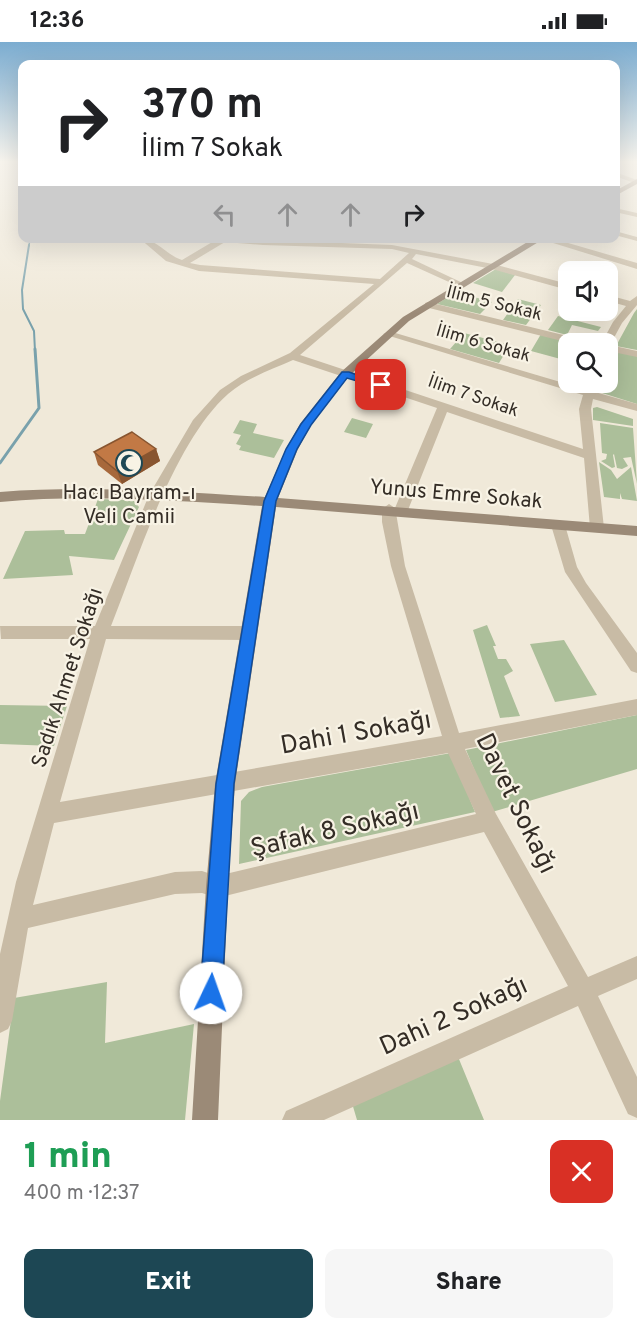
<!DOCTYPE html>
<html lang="en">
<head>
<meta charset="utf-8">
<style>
  body { margin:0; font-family:Overpass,sans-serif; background:#f6f6f6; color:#202124; height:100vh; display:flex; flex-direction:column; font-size:22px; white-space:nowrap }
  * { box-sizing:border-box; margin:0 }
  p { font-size:20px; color:#757577 }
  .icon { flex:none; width:33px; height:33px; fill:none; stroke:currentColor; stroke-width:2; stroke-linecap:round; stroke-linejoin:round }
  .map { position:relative; height:1078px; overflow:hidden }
  .details { display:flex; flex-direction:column; background:#fff; flex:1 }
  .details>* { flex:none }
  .guide { position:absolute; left:18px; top:18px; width:602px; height:183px; border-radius:12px; box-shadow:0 6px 24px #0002; background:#fff; color:#202124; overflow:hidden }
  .controls { position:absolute; left:558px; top:219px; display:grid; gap:12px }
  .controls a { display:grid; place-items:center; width:60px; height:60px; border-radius:12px; background:#fff; box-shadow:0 6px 24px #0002; font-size:30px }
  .pin { position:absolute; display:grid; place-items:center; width:51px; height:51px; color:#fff; margin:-26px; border-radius:12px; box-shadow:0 3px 9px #0006 }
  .me { position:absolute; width:66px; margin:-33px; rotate:3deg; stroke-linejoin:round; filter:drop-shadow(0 0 4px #0008) }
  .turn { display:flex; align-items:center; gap:21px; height:126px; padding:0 24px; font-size:27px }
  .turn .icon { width:78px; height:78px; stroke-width:2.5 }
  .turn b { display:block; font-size:42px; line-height:51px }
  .lanes { display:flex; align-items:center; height:57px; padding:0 24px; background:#0003; justify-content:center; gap:30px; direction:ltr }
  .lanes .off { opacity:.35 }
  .round { display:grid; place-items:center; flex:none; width:63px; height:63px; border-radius:12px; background:#f6f6f6 }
  .summary { display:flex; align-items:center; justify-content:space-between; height:102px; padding:0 24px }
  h1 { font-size:36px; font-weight:800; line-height:45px; color:#1e9e55 }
  .cta { display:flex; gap:12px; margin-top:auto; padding:12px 24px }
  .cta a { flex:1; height:69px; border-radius:12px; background:#1d4754; color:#fff; font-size:24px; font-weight:800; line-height:69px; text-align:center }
  .cta a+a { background:#f6f6f6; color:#202124 }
  .status { display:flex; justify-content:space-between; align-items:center; height:42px; padding:0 30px; background:#fff; direction:ltr }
  .status svg { height:16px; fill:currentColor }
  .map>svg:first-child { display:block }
  .green { fill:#acbf9a }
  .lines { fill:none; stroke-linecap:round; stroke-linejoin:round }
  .stream-far2 { stroke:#79a1ac; stroke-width:1.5 }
  .stream-far1 { stroke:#79a1ac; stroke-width:2 }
  .stream { stroke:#79a1ac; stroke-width:3 }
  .street { fill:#c8bba5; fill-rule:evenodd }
  .secondary { fill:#9b8a77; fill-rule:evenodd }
  .wall { fill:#a7683b }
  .shaded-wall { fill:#885530 }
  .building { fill:#c27945; stroke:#885530; stroke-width:1.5 }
  .route { fill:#1a73e8; stroke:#114b97; stroke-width:1.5 }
  .labels { text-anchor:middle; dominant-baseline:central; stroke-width:4.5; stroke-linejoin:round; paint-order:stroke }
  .far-street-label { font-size:18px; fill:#342d26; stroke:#f8f3e5 }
  .poi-label { font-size:21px; fill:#342d26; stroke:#f8f3e5 }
  .street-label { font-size:21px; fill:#342d26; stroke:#f8f3e5 }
  .near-street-label { font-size:26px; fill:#342d26; stroke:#f8f3e5 }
</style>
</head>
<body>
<div class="status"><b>12:36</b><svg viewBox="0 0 49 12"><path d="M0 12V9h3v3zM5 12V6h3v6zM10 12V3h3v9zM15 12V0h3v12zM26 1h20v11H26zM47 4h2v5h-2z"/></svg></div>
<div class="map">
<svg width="637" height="1078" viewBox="0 0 637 1078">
  <rect width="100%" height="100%" fill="#f0e9d9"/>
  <path class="green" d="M496,227l19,6 -13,17 -29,-9z
    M456,250l36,10 -12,12 -43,-10z
    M518,257l23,6 -15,20 -23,-5z
    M637,267v41l-21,-4 18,-33z
    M558,274l43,11 -3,4 -26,-6 -5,10 -19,-5z
    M464,291l46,12 -11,18 -49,-14z
    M541,292l39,9 -12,1v17l-37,-10z
    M611,308l26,5v49l-38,-12 3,-9 6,-1v-19z
    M597,365l36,12v7l-40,-6v-12z
    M352,376l21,6 -7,14 -22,-6z
    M240,378l17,4 -4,9 31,7 -10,18 -35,-8 2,-4 -5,-2 5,-9 -8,-2z
    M600,381l33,5 4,56 -6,-27 -8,1 5,8 -6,3 -5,-1 -3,-14 -1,1 2,12 -3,1 -11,-7 5,-2 1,-5 -5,-1z
    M599,420l12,8 6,9 14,-12 6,34 -15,-2 -2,-6v6l-16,-2z
    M98,457l35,1 6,7 -25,53 -45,-4 4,19 -70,4 22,-48 39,-1 1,4h20z
    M487,583l9,21h-3l5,13h8l7,12 -9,5 16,40 -20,2 -27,-88z
    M564,598l33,55 -42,7 -25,-58z
    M0,663l67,1 -13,40 -54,-2z
    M637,673v54l-145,43 -26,-62z
    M451,711l24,59 -236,52 2,-63 8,-9 13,-5z
    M107,940l-2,61 89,-19 -9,96h-185v-19l14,-103z
    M454,1005l30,73h-127l-8,-27z"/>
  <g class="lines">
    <path class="stream-far2" d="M29,204l1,-8"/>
    <path class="stream-far1" d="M29,203l-7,45 1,19 11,22 1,20"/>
    <path class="stream" d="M0,421l39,-55 -4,-59"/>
    <path class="street" d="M615,130l22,8v4l-22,-8z
      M615,166l22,5v4l-22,-5z
      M615,189l22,6v4l-22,-6z
      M139,196c17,0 27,17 43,22l37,-22 173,7 101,19 75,20v6l-76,-21 -76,-15 -4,5 55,26 -7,2 -53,-24 -107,92 283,94 -4,-40 4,-14 -200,-61 9,-2 192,57 3,-6h8v9l42,12v7l-44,-12 -2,10 13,119 -2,4h-10l-2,-4 -6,-70 -137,-46 -39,98 -7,5 -5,-2 9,53 54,167 178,-34v16l-172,34 31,65 92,163 49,-21v23l-39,17 39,81v41l-9,-4 -50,-108 -254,114h-42l4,-9 282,-125 -84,-154 -267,66 -15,-5 -27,1 -147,34 -16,93 -4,8 -8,4v-79l16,-72 74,-243h-89l-1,-13h95l54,-131 44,-75 27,-30 21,-14 49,-23 84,-69 -175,-13 -33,-10zM225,200l38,3 129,4 17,4 -29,26 -180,-14 -10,-2zM293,318l144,48 -42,100 -6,-4 -7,5v13l9,44 51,170 -382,66 46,-163 143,1 6,-2 2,-5 -2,-5 -6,-2h-138c27,-68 63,-184 117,-232 18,-16 43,-24 65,-34zM448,711l28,61 -259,62 -15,-5 -27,1 -142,33 21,-82z
      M537,196h14l86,25v6z
      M608,253l22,6 7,-5v9l-15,18 -12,22 27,6v6l-29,-6v-7h-7l12,-22 13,-16 -18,-5z
      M428,260l164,40 1,2h-19l-149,-37v-4z
      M558,478l7,5 12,42 9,16 51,70v20l-6,-2 -66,-99 -14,-47z"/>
    <path class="secondary" d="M637,137v5l-22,12v-5z
      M534,196h11l-136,83 -60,55 -38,49 -13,24 -20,49 359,28v10l-361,-29 -41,277 -7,103 -10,233h-26l14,-233 9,-103 47,-278c-87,-5 -174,-12 -262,-4v-10c88,-7 177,0 265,5l21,-48 14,-25 41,-52 62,-55z"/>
  </g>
  <path class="wall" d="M156,407l4,12 -38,23 -24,-19 -4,-13z"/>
  <path class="shaded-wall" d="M156,407l4,12 -38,23 -5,-13z"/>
  <path class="building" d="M132,390l24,17 -39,22 -23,-19z"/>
  <linearGradient id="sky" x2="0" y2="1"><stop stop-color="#7bacd0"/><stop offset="0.44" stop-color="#f8f5ee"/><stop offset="1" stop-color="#f8f5ee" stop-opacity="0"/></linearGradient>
  <rect width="637" height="272" fill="url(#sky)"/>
  <path class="route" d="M342,330h7l37,13 -5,3 -34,-10 -36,47 -14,24 -21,52 -42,283 -12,209 -4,8 -7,3 -8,-3 -3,-8 16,-209 48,-283 22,-52 15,-25z"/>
  <defs>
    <symbol id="mosque-ring" viewBox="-11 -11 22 22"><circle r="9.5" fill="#f8f3e5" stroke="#1d4754" stroke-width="1.5"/><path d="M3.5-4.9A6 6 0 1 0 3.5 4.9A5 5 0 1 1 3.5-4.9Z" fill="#1d4754"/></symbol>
  </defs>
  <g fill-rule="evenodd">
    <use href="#mosque-ring" x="114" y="406" width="30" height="30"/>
  </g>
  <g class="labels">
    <g class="far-street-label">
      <text transform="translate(494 262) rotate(14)">İlim 5 Sokak</text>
      <text transform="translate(483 302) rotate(16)">İlim 6 Sokak</text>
      <text transform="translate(473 355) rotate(19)">İlim 7 Sokak</text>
    </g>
    <g class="poi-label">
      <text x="129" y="451">Hacı Bayram-ı<tspan x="129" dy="24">Veli Camii</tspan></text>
    </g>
    <g class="street-label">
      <text transform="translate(456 453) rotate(5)">Yunus Emre Sokak</text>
      <text transform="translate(68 636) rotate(-72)">Sadık Ahmet Sokağı</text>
    </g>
    <g class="near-street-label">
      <text transform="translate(356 692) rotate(-10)">Dahi 1 Sokağı</text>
      <text transform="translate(515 762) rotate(64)">Davet Sokağı</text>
      <text transform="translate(335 789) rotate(-13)">Şafak 8 Sokağı</text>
      <text transform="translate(454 975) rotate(-24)">Dahi 2 Sokağı</text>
    </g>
  </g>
</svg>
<div class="controls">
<a><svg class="icon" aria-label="sound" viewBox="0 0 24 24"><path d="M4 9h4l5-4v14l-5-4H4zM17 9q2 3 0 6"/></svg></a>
<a><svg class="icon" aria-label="search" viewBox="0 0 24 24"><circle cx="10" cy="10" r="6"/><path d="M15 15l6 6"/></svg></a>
</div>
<div class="pin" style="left:381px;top:343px;background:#d93025"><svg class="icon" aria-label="arrive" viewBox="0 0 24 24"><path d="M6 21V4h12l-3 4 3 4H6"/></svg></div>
<svg class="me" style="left:211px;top:951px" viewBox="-20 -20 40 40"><circle r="19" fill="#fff"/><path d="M0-13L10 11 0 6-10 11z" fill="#1a73e8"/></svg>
<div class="guide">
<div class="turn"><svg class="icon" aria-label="right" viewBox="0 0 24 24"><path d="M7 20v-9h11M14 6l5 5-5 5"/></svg><div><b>370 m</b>İlim 7 Sokak</div></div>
<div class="lanes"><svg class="icon off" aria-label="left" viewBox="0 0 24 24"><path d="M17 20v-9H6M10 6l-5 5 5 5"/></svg><svg class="icon off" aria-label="ahead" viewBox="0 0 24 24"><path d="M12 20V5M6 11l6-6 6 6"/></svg><svg class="icon off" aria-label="ahead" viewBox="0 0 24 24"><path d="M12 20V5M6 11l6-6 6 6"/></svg><svg class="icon" aria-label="right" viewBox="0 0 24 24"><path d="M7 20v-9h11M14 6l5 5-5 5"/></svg></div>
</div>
</div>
<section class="details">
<div class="summary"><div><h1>1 min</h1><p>400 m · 12:37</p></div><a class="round" style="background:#d93025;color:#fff"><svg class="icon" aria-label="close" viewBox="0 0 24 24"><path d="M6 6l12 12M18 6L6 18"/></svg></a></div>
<div class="cta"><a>Exit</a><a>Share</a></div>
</section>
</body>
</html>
